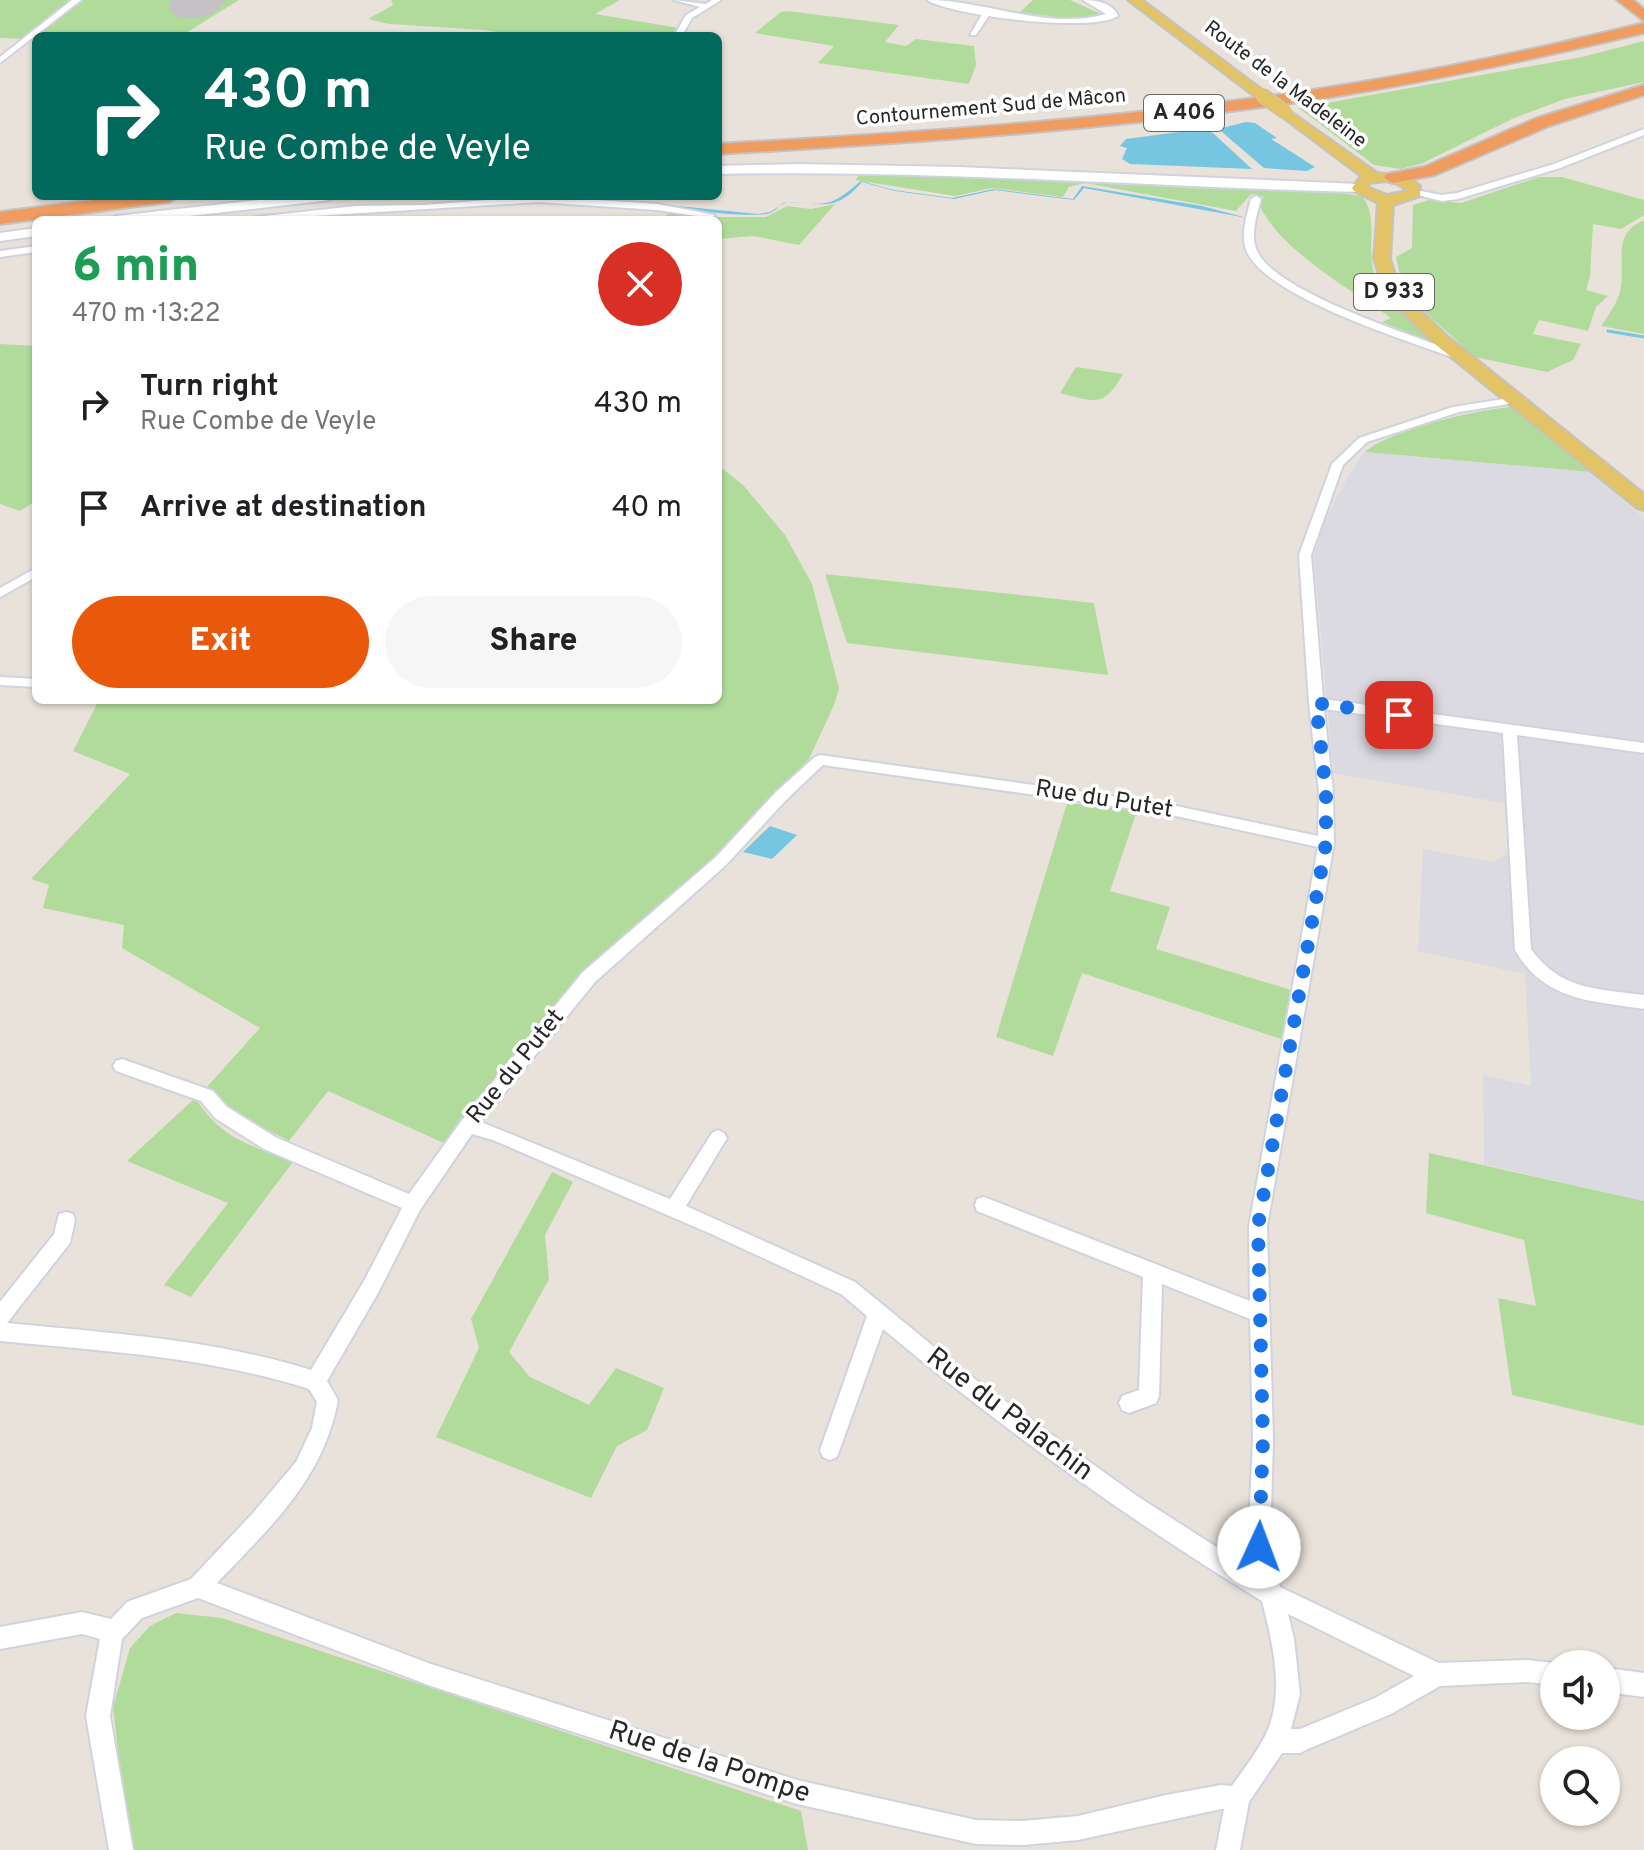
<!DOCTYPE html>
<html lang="en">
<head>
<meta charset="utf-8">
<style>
  body { margin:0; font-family:Overpass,sans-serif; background:#f6f6f6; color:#202124; height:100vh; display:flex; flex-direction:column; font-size:30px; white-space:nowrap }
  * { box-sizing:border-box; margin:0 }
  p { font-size:26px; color:#757577 }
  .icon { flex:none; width:44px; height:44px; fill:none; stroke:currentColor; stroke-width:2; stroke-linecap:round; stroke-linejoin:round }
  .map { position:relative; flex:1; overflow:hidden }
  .details { position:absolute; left:32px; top:216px; width:690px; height:488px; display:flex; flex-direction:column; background:#fff; border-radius:12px; box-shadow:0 2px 6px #0004 }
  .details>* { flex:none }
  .hud { position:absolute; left:32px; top:32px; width:690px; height:168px; border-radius:12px; box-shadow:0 2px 6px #0004; background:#00695c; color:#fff; overflow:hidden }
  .tools { position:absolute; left:1540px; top:1650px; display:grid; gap:16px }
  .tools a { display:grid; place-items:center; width:80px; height:80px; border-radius:50%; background:#fff; box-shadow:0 2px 6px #0004; font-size:40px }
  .pin { position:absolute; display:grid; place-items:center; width:68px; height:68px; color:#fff; margin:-34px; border-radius:16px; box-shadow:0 4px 12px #0006 }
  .me { position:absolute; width:88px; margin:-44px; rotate:2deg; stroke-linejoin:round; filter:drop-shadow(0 0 6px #0008) }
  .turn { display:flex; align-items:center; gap:28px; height:168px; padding:0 40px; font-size:36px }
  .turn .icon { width:104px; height:104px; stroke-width:2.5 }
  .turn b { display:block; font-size:56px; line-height:68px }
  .round { display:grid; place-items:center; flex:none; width:84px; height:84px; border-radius:42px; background:#f6f6f6 }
  .headline { display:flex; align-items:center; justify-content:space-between; height:136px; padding:0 40px }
  h1 { font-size:48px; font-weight:800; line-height:60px; color:#1e9e55 }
  .button { display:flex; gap:16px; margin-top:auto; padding:16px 40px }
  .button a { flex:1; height:92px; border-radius:48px; background:#ea580c; color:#fff; font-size:32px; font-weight:800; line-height:92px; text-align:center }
  .button a+a { background:#f6f6f6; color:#202124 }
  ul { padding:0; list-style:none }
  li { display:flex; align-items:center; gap:24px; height:104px; padding:0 40px }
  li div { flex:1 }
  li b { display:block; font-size:30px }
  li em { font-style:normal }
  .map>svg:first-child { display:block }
  .industrial { fill:#dcdae1 }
  .green { fill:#b1db9b }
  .water { fill:#76c6e2 }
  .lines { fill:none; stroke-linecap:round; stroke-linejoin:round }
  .stream { stroke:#76c6e2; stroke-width:3 }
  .runway { fill:#c4c2c5; fill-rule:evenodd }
  .street-casing { stroke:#d0d3df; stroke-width:4 }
  .secondary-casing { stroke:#d0d3df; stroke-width:4 }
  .primary-casing { stroke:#c3c3c3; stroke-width:4 }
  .highway-casing { stroke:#c3c3c3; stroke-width:4 }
  .street { fill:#fff; fill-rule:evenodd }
  .secondary { fill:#fff; fill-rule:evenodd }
  .primary { fill:#e2c365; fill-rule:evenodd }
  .highway { fill:#ee9c60; fill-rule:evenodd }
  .primary-bridge-casing { stroke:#c3c3c3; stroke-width:16; stroke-linecap:butt }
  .primary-bridge { stroke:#e2c365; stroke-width:14 }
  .route { stroke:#1a73e8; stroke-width:14; stroke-dasharray:0 25.2 }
  .labels { text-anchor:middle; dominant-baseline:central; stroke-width:7; stroke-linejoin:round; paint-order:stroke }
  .far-street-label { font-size:20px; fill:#272727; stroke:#fff }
  .shield { fill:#fff; stroke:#686868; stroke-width:2 }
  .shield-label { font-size:22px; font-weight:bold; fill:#272727 }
  .street-label { font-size:24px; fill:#272727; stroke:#fff }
  .near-street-label { font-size:28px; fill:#272727; stroke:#fff }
</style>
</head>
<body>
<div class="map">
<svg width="1644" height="1850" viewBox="0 0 1644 1850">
  <rect width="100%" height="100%" fill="#e9e2da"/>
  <path class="industrial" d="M1364,452l227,20 53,46v683l-160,-37 -1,-89 48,11 -6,-112 -107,-23 5,-102 71,13 18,-13 -8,-46 -171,-30 -19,-216 10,-35 22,-42z"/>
  <path class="green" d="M0,0h73l-46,39 -27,-1z
    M81,0h118l-10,6 6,1 12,-7h32l-58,36 -142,-2z
    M391,0h229l-25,14 84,14 -7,8h-151l-36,-6 -96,-6 -21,-5 25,-14z
    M1033,0h37l33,15 -25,5 -58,-8z
    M787,11l112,14 -14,17 21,4 10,-7 58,7 2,19 -7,19 -151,-21 16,-17 -79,-13 26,-21z
    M1644,41v41l-79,17 -51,19 -91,45 -22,6 -27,-4 -75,-57 283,-51z
    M861,173l463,18 38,5c18,23 3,53 13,80 11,29 41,49 63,69l-56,-23 9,-4c-41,-29 -112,-68 -132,-114l5,-7 -13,-3 -15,17 -151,-28 -16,4 -6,10 -71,-9 -37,8 -100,-16z
    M1539,177h23l82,23v15l-23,14 -28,-5 -3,53 -4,13 22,6 -12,11 -8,24 -49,-11 -6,14 48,10 -8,16 -26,12 -72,-15 -59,-53 -14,-20 -6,-27 16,-9 1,-43 16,-5 32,3z
    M835,204l-36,41 -46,-9 -35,3v-19h-54l6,-10 39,7h57l21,-11 24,3z
    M1644,220v114l-43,-8c8,-12 18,-24 20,-40 4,-27 -9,-52 23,-66z
    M0,344l36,2v155l-16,10 -20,-7z
    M1076,367l47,7c-19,34 -28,28 -63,19z
    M1513,407l78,65 -226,-20c25,-22 113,-43 148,-45z
    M718,465l25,20 42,50 27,49 27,104 -5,17 -25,54 -105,108 -119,104 -139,173 -118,-53 -39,50 -50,-26 -34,-26 55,-61 -138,-80 2,-23 -81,-17 6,-23 -18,-6 99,-105 -57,-23 26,-51h619z
    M825,574l269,29 14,72 -261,-32z
    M1067,803l70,8 -27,80 60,16 -14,42 135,41 -10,49 -199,-66 -29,83 -57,-19z
    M195,1098c29,43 52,45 98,64l-102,135 -27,-12 64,-82 -101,-42z
    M1429,1153l215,48v225l-132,-31 -14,-97 38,8 -12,-66 -98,-27z
    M552,1172l21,10 -28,53 4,44 -40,73 21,25 59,28 27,-37 48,20 -17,42 -30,16 -26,52 -155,-61 43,-89 -8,-29z
    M176,1613l46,5 579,193 7,39h-679l-16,-143 17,-59 20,-22z"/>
  <path class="water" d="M1246,122l9,1 22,15 -6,1 44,28 -8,4 -43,-3 -42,-36v-4z
    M1202,129l11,4 39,36 -122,-5 -8,-5 5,-11 -7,-2 6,-7z
    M861,181l33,9 58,8 42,-9 79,10 9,-13 120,20 45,12 -163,-30 -10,12 -79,-10 -41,9 -59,-8 -33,-9c-28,32 -41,20 -77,20 -6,3 -9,9 -15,11 -19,8 -152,-12 -182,-16l170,17 12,-2 16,-10c42,2 42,7 75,-21z
    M770,826l27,9 -25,24 -29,-7z"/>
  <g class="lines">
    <path class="stream" d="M582,196l6,1
      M1608,331l36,6"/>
    <path class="runway" d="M172,0h54c-13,19 -30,21 -51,16l-7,-10z"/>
    <defs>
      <path id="street" d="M72,0h9l-81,63v-6z
        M674,0l32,4 6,-4h9l-29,18 -10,18h-8l12,-21 14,-8z
        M985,9l7,2 -16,24h-6z
        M1644,129v6l-84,33 -102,31 -16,2 -32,-8 5,-3 27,5 15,-2 97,-29z
        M538,196l119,8 58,11 -5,3 -53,-8 -119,-8 -288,18 5,-3 101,-11 68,-1z
        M1256,196l5,3c-4,16 -12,38 -3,54 23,42 160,84 207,102v4h-8c-49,-18 -185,-60 -209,-105 -9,-16 -1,-39 3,-55z
        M36,246v6l-36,5v-6z
        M1516,397l6,3 -2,2 -61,10 -92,30 -24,23 -32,90 12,144 321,44v10l-127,-18 14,214c29,41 67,40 113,46v14c-52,-8 -100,-8 -129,-59l-12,-217 -179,-24 9,83 1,51 -67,383 6,214 -3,107 10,40 159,76 88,-3 27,3 4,1h-4v21l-27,-3 -87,4 -49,28 -83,35 -8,4h-18l-33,49 -9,48h-24l8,-41h-3l-143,31 -55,5 -47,-1 -179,-40 -366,-118 -233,-88 -56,20 -20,21 -12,77 23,134h-24l-23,-134 14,-77 -18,-5 -82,15v-22l82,-15 29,7 16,-17 64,-23 62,-66 43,-51 16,-34 5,-26 -8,-13c-100,-32 -205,-38 -309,-48v-39l54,-68 5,-20 7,-2 7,2 2,6 -5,23 -63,80c103,10 205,16 304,47l53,-89 38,-73 -138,-59 -49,-31 -14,-17 -85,-30 -3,-5 3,-5 6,-2 91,32 14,16 50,31 132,56 53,-74 121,-148 133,-115 60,-65 39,-35 5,-2 342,48 156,33 1,-44 -10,-89 -10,-148 33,-91 27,-26 94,-31zM823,765l339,48 156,34 -69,379 1,75 -266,-104 -7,2 -2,6 2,6 166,66 -4,113 -17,6 -3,7 3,7 7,3 27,-10 3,-7 3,-112 88,35 3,121 -5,107 6,24 -117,-75 -176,-127 -106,-87 -169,-76 38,-63 3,-5 -3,-5 -6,-3 -6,3 -42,66 -189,-77 114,-140 131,-117 60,-65zM472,1134l21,6 216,93 132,61 26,22 -47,134 3,7 7,3 7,-3 46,-128c119,100 246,191 379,272 11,43 24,96 2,137 -9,17 -21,32 -32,48l-11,-1 -55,10 -88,21 -55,5 -47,-1 -179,-40 -366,-116 -214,-81c54,-57 106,-103 121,-183l-11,-19 51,-88 42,-83zM1288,1614l126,62 -39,22 -75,31h-9l9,-35 -6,-55z
        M36,568v9l-36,20v-9z
        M0,677l36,2v8l-36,-2z
        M1606,1668l38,5v24l-38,-5z"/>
      <path id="secondary" d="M927,0c58,0 122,31 179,14l-23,-14c13,0 30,3 35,16 -26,17 -165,0 -191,-16z
        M798,164l160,3 401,17 7,4 -7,4c-214,-5 -427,-23 -641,-18v-8z
        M293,196h44l-7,4 -176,20h-45l7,-4z
        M36,228v8l-36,5v-8z"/>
      <path id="primary" d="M1128,0h14l127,95 -12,3z
        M1285,108l92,65 31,4 12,9v10l-27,9 -3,54 8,25 10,15 39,37 197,158v16l-7,-2 -202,-164 -39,-38 -14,-22 -8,-25 4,-56 -24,-12 -2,-3 9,-12 -81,-61v-6zM1386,181l12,3 10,7 -21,4 -20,-8 3,-4z"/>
      <path id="highway" d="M1617,0h16l11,9v12z
        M1644,23v10c-114,27 -229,52 -345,69 -193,28 -387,41 -581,52v-10c194,-11 388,-24 581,-52 116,-17 231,-41 345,-69z
        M1644,85v10l-95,31 -114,49 -42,8 -9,-5 3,-4 37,-7 113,-49z
        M126,196h52l-9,6 -169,22v-12z"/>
    </defs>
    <use href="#street" class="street-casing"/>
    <use href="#secondary" class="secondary-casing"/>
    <use href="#primary" class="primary-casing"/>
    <use href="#highway" class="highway-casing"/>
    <use href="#street" class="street"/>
    <use href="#secondary" class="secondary"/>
    <use href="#primary" class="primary"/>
    <use href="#highway" class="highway"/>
    <defs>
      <path id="primary-bridge" d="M1262,95l23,17"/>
    </defs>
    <use href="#primary-bridge" class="primary-bridge-casing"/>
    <use href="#primary-bridge" class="primary-bridge"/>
  </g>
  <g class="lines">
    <path class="route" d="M1259,1547l4,-107 -5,-214 68,-383v-51l-10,-89 83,12"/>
  </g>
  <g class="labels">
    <g class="far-street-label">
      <text transform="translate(1285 85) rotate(37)">Route de la Madeleine</text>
      <text transform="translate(991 108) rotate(-5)">Contournement Sud de Mâcon</text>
    </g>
    <g class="shield">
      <rect x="1144" y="95" width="80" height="36" rx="6"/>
      <rect x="1354" y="274" width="80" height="36" rx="6"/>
    </g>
    <g class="shield-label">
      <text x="1184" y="113">A 406</text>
      <text x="1394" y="292">D 933</text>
    </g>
    <g class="street-label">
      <text transform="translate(1104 800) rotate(9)">Rue du Putet</text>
      <text transform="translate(516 1067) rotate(-51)">Rue du Putet</text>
    </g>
    <g class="near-street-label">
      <text transform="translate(1009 1415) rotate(37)">Rue du Palachin</text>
      <text transform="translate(709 1763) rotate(18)">Rue de la Pompe</text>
    </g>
  </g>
</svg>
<div class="tools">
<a><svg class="icon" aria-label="sound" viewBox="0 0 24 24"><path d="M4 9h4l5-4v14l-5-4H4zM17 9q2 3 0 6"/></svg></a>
<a><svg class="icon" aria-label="search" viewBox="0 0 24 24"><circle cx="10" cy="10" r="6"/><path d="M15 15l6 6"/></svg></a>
</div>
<div class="pin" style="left:1399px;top:715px;background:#d93025"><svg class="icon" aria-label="arrive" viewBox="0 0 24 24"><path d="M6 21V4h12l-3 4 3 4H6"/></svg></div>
<svg class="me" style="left:1259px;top:1547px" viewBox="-20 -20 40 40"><circle r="19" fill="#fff"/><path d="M0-13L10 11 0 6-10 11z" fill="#1a73e8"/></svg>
<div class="hud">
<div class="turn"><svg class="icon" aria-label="right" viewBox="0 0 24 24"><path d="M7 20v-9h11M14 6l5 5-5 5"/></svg><div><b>430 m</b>Rue Combe de Veyle</div></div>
</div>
<section class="details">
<div class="headline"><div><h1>6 min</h1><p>470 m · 13:22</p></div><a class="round" style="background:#d93025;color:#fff"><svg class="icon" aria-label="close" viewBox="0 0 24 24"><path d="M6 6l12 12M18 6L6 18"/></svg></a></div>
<ul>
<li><svg class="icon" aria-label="right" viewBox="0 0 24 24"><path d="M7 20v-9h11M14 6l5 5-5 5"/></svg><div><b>Turn right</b><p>Rue Combe de Veyle</p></div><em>430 m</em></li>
<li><svg class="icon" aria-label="arrive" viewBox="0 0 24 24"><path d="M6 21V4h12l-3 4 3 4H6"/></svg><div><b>Arrive at destination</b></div><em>40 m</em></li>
</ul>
<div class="button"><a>Exit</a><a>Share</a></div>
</section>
</div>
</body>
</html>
